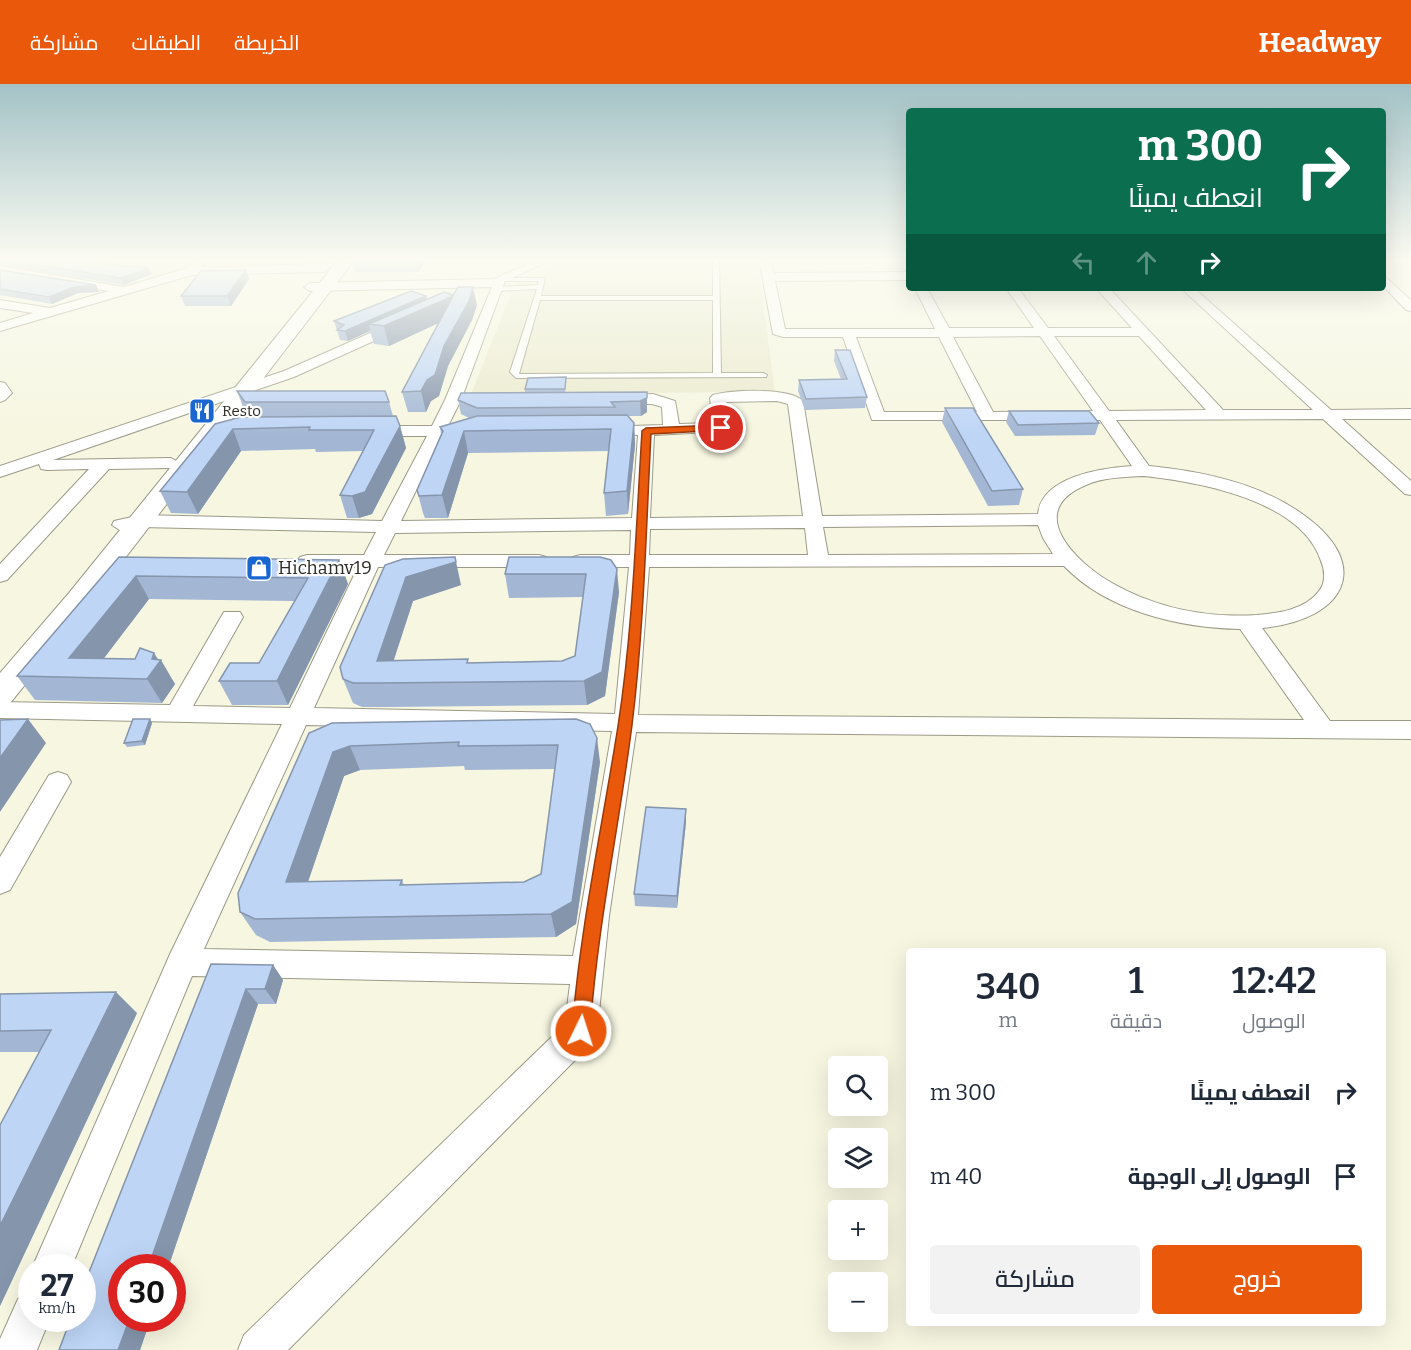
<!DOCTYPE html>
<html lang="ar">
<head>
<meta charset="utf-8">
<style>
  body { margin:0; font-family:Bitter,Cairo,serif; background:#f2f2f3; color:#1f2937; direction:rtl; height:100vh; display:flex; flex-direction:column; font-size:22px; white-space:nowrap }
  * { box-sizing:border-box; margin:0 }
  p { font-size:20px; color:#747a83 }
  .icon { flex:none; width:33px; height:33px; fill:none; stroke:currentColor; stroke-width:2; stroke-linecap:round; stroke-linejoin:round }
  .map { position:relative; flex:1; overflow:hidden; direction:ltr }
  .side { position:absolute; left:906px; top:864px; width:480px; height:378px; display:flex; flex-direction:column; background:#fff; border-radius:6px; box-shadow:0 6px 24px #0002; direction:rtl }
  .side>* { flex:none }
  .guide { position:absolute; left:906px; top:24px; width:480px; height:183px; border-radius:6px; box-shadow:0 6px 24px #0002; direction:rtl; background:#0b6e4f; color:#fff; overflow:hidden }
  .tools { position:absolute; left:828px; top:972px; display:grid; gap:12px }
  .tools a { display:grid; place-items:center; width:60px; height:60px; border-radius:6px; background:#fff; box-shadow:0 6px 24px #0002; font-size:30px }
  .speed { position:absolute; left:18px; top:1170px; display:flex; gap:12px; font-size:30px; font-weight:700; text-align:center }
  .speed>* { display:grid; place-content:center; width:78px; height:78px; border-radius:50%; background:#fff; box-shadow:0 6px 24px #0002; line-height:1 }
  .speed small { font-size:15px; font-weight:400 }
  .speed .limit { border:9px solid #d22; background:#fff; color:#111 }
  .pin { position:absolute; display:grid; place-items:center; width:51px; height:51px; color:#fff; margin:-26px; border:3px solid #fff; border-radius:50%; box-shadow:0 2px 6px #0007 }
  .me { position:absolute; width:66px; margin:-33px; rotate:4deg; stroke-linejoin:round; filter:drop-shadow(0 0 4px #0008) }
  .turn { display:flex; align-items:center; gap:21px; height:126px; padding:0 24px; font-size:27px }
  .turn .icon { width:78px; height:78px; stroke-width:2.5 }
  .turn b { display:block; font-size:42px; line-height:51px }
  .lanes { display:flex; align-items:center; height:57px; padding:0 24px; background:#0003; justify-content:center; gap:30px; direction:ltr }
  .lanes .off { opacity:.35 }
  .eta { display:flex; justify-content:space-evenly; align-items:center; height:102px; text-align:center }
  .eta b { font-size:36px; font-weight:600; line-height:42px }
  .action { display:flex; gap:12px; margin-top:auto; padding:12px 24px }
  .action a { flex:1; height:69px; border-radius:6px; background:#ea580c; color:#fff; font-size:24px; font-weight:600; line-height:69px; text-align:center }
  .action a+a { background:#f2f2f3; color:#1f2937 }
  ul { padding:0; list-style:none }
  li { display:flex; align-items:center; gap:18px; height:84px; padding:0 24px }
  li div { flex:1 }
  li b { display:block; font-size:22px }
  li em { font-style:normal }
  header { display:flex; align-items:center; gap:36px; box-sizing:border-box; height:84px; padding:0 30px; background:#ea580c; color:#fff }
  header strong { font-size:28px }
  nav { display:flex; gap:33px; margin-inline-start:auto; font-size:21px }
  .map>svg:first-child { display:block }
  .built { fill:#ebeace }
  .lines { fill:none; stroke-linecap:round; stroke-linejoin:round }
  .service-casing { stroke:#9b9a87; stroke-width:2 }
  .minor-casing { stroke:#9b9a87; stroke-width:2 }
  .primary-casing { stroke:#9b9a87; stroke-width:2 }
  .service { fill:#fff; fill-rule:evenodd }
  .minor { fill:#fff; fill-rule:evenodd }
  .primary { fill:#fff; fill-rule:evenodd }
  .wall { fill:#a3b7d4; fill-rule:evenodd }
  .shaded-wall { fill:#8595ac }
  .building { fill:#bed5f6; stroke:#8595ac; stroke-width:1.5; fill-rule:evenodd }
  .route { fill:#ea580c; stroke:#983908; stroke-width:1.5 }
  .labels { text-anchor:middle; dominant-baseline:central; stroke-width:4.5; stroke-linejoin:round; paint-order:stroke }
  .far-poi-label { font-size:15px; fill:#2c2b24; stroke:#fff; text-anchor:start }
  .poi-label { font-size:18px; fill:#2c2b24; stroke:#fff; text-anchor:start }
</style>
</head>
<body>
<header>
<strong>Headway</strong>
<nav><a>الخريطة</a><a>الطبقات</a><a>مشاركة</a></nav>
</header>
<div class="map">
<svg width="1411" height="1266" viewBox="0 0 1411 1266">
  <rect width="100%" height="100%" fill="#f6f6e1"/>
  <path class="built" d="M20,175h169l-9,10 -28,8z
    M567,175h190l18,133 -304,2 46,-115z"/>
  <g class="lines">
    <defs>
      <path id="service" d="M713,175h6l2,114h42l4,2 -1,2 -250,1 -6,-6 27,-83 -40,2 -3,-2 3,-2 41,-2 1,-4h-38l-2,-3h46l-4,18h172zM540,216h173v73l-194,1z"/>
      <path id="minor" d="M196,175h12l-7,8 123,-3 6,4 -6,4 -132,3 -192,56v-8l33,-10 -33,-5v-8l50,8 59,-17 -109,-17v-8l124,21 63,-19z
        M539,175h15l-49,22 -44,119 -13,26 9,2 2,3 -2,3 -14,2 -42,85 231,-3 6,-83 -14,-1 -2,-3 8,-5 33,-1 -1,-18 -10,-3h-38l-5,-2 -3,-3 3,-3 44,-2 22,7 4,23 34,-1 -3,-25 3,-3c18,-5 77,-8 90,6l19,115 216,-2c4,-38 65,-46 94,-48l-32,-46h-228l-29,-83h-60l-10,-3 -14,-75h12l3,14 135,-1v8l-134,1 10,48h150l-20,-41h12l22,40h85l-28,-40h12l30,40h84l-36,-40h13l114,122h90l-132,-122h13l137,122 80,-1v10h-69l69,62v14l-6,-1 -82,-75 -207,1 33,46c51,5 106,16 149,45 78,52 49,109 -36,117l68,93h81v18l-775,-7 -27,184 -12,115 -4,11 -305,308h-50l6,-15 321,-311 5,-40 -378,-8 -121,292h-39l139,-316 111,-228 -282,-6v-16l170,3 51,-88 3,-5h16l3,5 -50,89 97,2 68,-141h-51l-7,-2 -3,-4 3,-4 7,-2h57l12,-23 -235,-5 -20,4 -9,-6 2,-4 27,-6 241,6 45,-85h-58l-8,-5 8,-5h63l13,-26 47,-113 -182,4 -6,-4 6,-4 184,-4zM1040,252l53,75 -100,1 -40,-75zM1054,252h85l67,74 -97,1zM856,253h83l38,75h-93zM777,317l11,3 15,112 -153,2 4,-83 73,-4 2,-3 -3,-26zM1144,392c55,6 157,24 177,85 4,9 5,22 -2,30 -14,19 -41,22 -62,24 -51,3 -101,-7 -145,-32 -36,-20 -89,-72 -26,-98 18,-8 39,-8 58,-9zM1038,441l5,13 10,16 -225,1 -5,-28zM805,444l3,27h-159l1,-26zM631,446l-1,25h-50l-7,2 -3,4 3,4 7,2h49l-14,147 -301,-6 64,-141h161l7,-2 3,-4 -3,-4 -7,-2h-155l11,-22zM1064,482c43,45 116,62 176,63l64,91 -666,-5 11,-148zM306,641l306,6 -39,225 -369,-7z
        M1383,191l28,25v11l-5,-1 -23,-24z
        M402,235l5,1v6l-113,51 -241,83 118,-2 9,5 -9,5 -62,1 -102,111 -7,2v-18l89,-95 -42,1 -6,-1 -2,-5 -39,13v-11l284,-95z
        M0,298l5,1 7,10 -7,7 -5,2z
        M58,688l9,3 4,7 -61,108 -10,4v-37l49,-82z
        M32,1209v25h18l-13,32h-37v-11l18,-40z"/>
      <path id="primary" d="M339,175h16l-266,346 -78,97 -11,3v-32l69,-80z"/>
    </defs>
    <use href="#service" class="service-casing"/>
    <use href="#minor" class="minor-casing"/>
    <use href="#primary" class="primary-casing"/>
    <use href="#service" class="service"/>
    <use href="#minor" class="minor"/>
    <use href="#primary" class="primary"/>
  </g>
  <path class="wall" d="M0,175h72l1,2 79,13 -28,11 -124,-20z
    M352,175h75l-9,13h-62z
    M0,186l96,15 3,7 -21,1 -26,11 -52,-9z
    M249,195l-18,27h-46l-4,-10z
    M426,212l1,3 50,6 -5,15 -24,46 -9,30 -8,5 -5,11h-18l-6,-20 36,-69 -49,23 -15,-2 -4,-13 -22,10 -8,-1 -6,-19z
    M835,266l32,47 -2,11 -60,2 -7,-19 1,-11 42,-1 -7,-18z
    M566,293l-1,15h-40v-3z
    M237,307l152,11 4,14 7,10 6,22 -34,66 -13,4h-12l-7,-23 23,-44 -47,1 -1,-3 -74,2 -43,63 -27,-1 -11,-22 81,-74h7l-3,-5z
    M647,308v20l-6,4h-13l6,7 1,22 -7,69 -22,2 -2,-23 5,-42 -141,2 -20,65h-23l-2,-5 -6,-23 24,-56 -1,-7 29,-9 -8,-4 -3,-14z
    M945,324l78,81 -4,16 -31,1 -46,-84z
    M1009,327l90,12 -4,12 -80,1 -9,-14z
    M119,473l220,3 9,24 -60,121h-56l-13,-24 40,-18 35,-62 -145,-2 -46,60h32l19,-6 21,31 -13,19 -127,-3 -18,-24z
    M600,473l19,35 -14,104 -18,9 -200,2h-25l-9,-4 -10,-24 42,-114 76,20 -48,16 -19,59 75,3 93,-2 13,-5 8,-59 -74,1 -4,-24z
    M150,635l2,4 -7,22 -18,2 -3,-4z
    M576,635l24,43 -24,162 -20,13 -286,5 -14,-7 -16,-23 69,-179zM464,682l1,4 90,-1 -14,105 -17,8 -120,3 -2,-5 -94,2 36,-106 16,-6z
    M686,738l-9,86 -42,-2 -1,-12z
    M211,880l62,1 10,15 -7,24h-18l-90,264h-46v50h29l-11,32h-81l12,-32h11v-28z
    M0,910l137,19 -137,293v-181l39,-73h-39z"/>
  <path class="shaded-wall" d="M415,175h12l-9,13z
    M149,184l3,6 -28,11 -3,-7z
    M246,186l3,9 -18,27 -4,-10z
    M96,201l3,7 -21,1 -26,11 -3,-7 25,-10z
    M473,203l4,18 -5,15 -24,46 -9,30 -8,5 -5,11 -5,-21z
    M426,212l2,9 -59,19 1,7 -22,10 -3,-10z
    M453,212l3,19 -67,31 -5,-20z
    M647,308v20l-6,4 -1,-15z
    M634,339l1,22 -7,69 -1,-23z
    M400,342l6,22 -34,66 -13,4 -7,-22z
    M233,345l8,22 -43,63 -11,-22z
    M464,347l4,22 -20,65 -6,-23z
    M455,473l6,28 -48,16 -27,82 -9,-22 29,-84z
    M339,476l9,24 -60,121 -11,-24z
    M617,485l2,23 -14,104 -18,9 -3,-24z
    M136,492l13,23 -60,79 -20,-20z
    M154,569l5,9 2,-2 14,24 -13,19 -15,-24z
    M28,635l18,24 -46,69v-54z
    M150,635l2,4 -7,22 -3,-4z
    M597,654l3,24 -24,162 -20,13 -5,-23z
    M350,662l10,24 -16,6 -44,129 -14,-23 47,-130z
    M686,725v13l-9,86v-12z
    M273,881l10,15 -7,24 -11,-15z
    M246,905l12,15 -90,264h-20z
    M116,908l21,21 -137,293v-80z
    M130,1234h21l-11,32h-22z"/>
  <path class="building" d="M0,175h71l-5,1 83,8 -28,10z
    M0,186l96,15 -22,2 -25,10 -49,-8z
    M246,186l-19,26h-46l20,-25z
    M458,203h15l-4,14 -25,45 -9,29 -8,5 -6,11 -19,1 51,-96 -69,30 -15,-2 75,-32 9,3z
    M411,207l15,5 -81,35 -8,-1 7,-5 -10,-4z
    M835,266h15l17,47 -61,2 -7,-19 48,-1z
    M566,293l-1,12h-40l3,-11z
    M237,307h148l4,11h-144z
    M647,308v6l-7,3 -29,1 4,5 -138,1 -19,-8 3,-7z
    M945,324h28l50,81 -31,2z
    M1009,327h80l10,12 -81,2z
    M627,331l7,8 -7,68 -23,2 7,-64 -147,2 -22,64 -23,1 -2,-6 26,-59 -3,-4 37,-11z
    M396,332l4,10 -35,66 -13,4 -12,-1 34,-65h-65l1,-3 -77,2 -46,63 -27,-1 55,-67 26,-7z
    M119,473l220,3 -62,121h-58l11,-18h29l49,-85 -172,-2 -67,82 66,1 5,-11 14,5 -2,6 9,1 -14,19 -130,-3z
    M455,473l1,5 -50,15 -29,84 91,-2 -1,4 95,-2 13,-5 11,-82h-81l4,-17h91l11,3 6,9 -15,103 -18,9 -206,2h-25l-10,-4 -3,-12 45,-102 18,-6z
    M28,635l-28,39v-38z
    M133,635h17l-8,22 -18,2z
    M576,635l14,5 7,14 -25,164 -21,12 -296,5 -15,-7 -2,-19 71,-160 23,-10zM459,658l-1,4 100,-1 -17,129 -17,8 -124,3 2,-5 -116,2 47,-130 17,-6z
    M646,723l40,2 -9,87 -43,-2z
    M211,880l62,1 -8,24h-19l-98,279h-26v50h8l-12,32h-59l12,-32h11v-28z
    M116,908l-116,234v-101l51,-95 -51,1v-37z"/>
  <linearGradient id="sky" x2="0" y2="1"><stop stop-color="#a3c2c6"/><stop offset="0.5" stop-color="#fbfbf2"/><stop offset="1" stop-color="#fbfbf2" stop-opacity="0"/></linearGradient>
  <rect width="1411" height="352" fill="url(#sky)"/>
  <path class="route" d="M721,341l3,1v4l-73,4c-5,96 -7,194 -19,291 -13,102 -35,203 -42,306l-2,7 -7,2 -6,-2 -3,-7c8,-103 30,-203 46,-305 15,-97 18,-198 24,-295l4,-3z"/>
  <defs>
    <symbol id="restaurant-square" viewBox="-11 -11 22 22"><rect x="-9" y="-9" width="18" height="18" rx="4" fill="#1a66d1" stroke="#fff"/><path d="M-5-6h1v4h1v-4h1v4h1v-4h1v5L-1.5 .5V6h-2V.5L-5-1ZM5-6V6H3V1.5H1.5Q1.5-4 5-6Z" fill="#fff"/></symbol>
    <symbol id="shop-square" viewBox="-11 -11 22 22"><rect x="-9" y="-9" width="18" height="18" rx="4" fill="#1a66d1" stroke="#fff"/><path d="M-5-2.5h2.3a2.7 3.5 0 0 1 5.4 0H5L5.5 6h-11ZM-1.5-2.5h3a1.5 2.3 0 0 0-3 0Z" fill="#fff"/></symbol>
  </defs>
  <g fill-rule="evenodd">
    <use href="#restaurant-square" x="187" y="312" width="30" height="30"/>
    <use href="#shop-square" x="244" y="469" width="30" height="30"/>
  </g>
  <g class="labels">
    <g class="far-poi-label">
      <text x="222" y="327">Resto</text>
    </g>
    <g class="poi-label">
      <text x="278" y="484">Hichamv19</text>
    </g>
  </g>
</svg>
<div class="tools">
<a><svg class="icon" aria-label="search" viewBox="0 0 24 24"><circle cx="10" cy="10" r="6"/><path d="M15 15l6 6"/></svg></a>
<a><svg class="icon" aria-label="layers" viewBox="0 0 24 24"><path d="M12 4l9 5-9 5-9-5zM3 14l9 5 9-5"/></svg></a>
<a>+</a>
<a>−</a>
</div>
<div class="speed"><div>27<small>km/h</small></div><div class="limit">30</div></div>
<div class="pin" style="left:721px;top:344px;background:#d93025"><svg class="icon" aria-label="arrive" viewBox="0 0 24 24"><path d="M6 21V4h12l-3 4 3 4H6"/></svg></div>
<svg class="me" style="left:581px;top:947px" viewBox="-20 -20 40 40"><circle r="17" fill="#ea580c" stroke="#fff" stroke-width="3"/><path d="M0-11L8 9 0 5-8 9z" fill="#fff"/></svg>
<div class="guide">
<div class="turn"><svg class="icon" aria-label="right" viewBox="0 0 24 24"><path d="M7 20v-9h11M14 6l5 5-5 5"/></svg><div><b>300 m</b>انعطف يمينًا</div></div>
<div class="lanes"><svg class="icon off" aria-label="left" viewBox="0 0 24 24"><path d="M17 20v-9H6M10 6l-5 5 5 5"/></svg><svg class="icon off" aria-label="ahead" viewBox="0 0 24 24"><path d="M12 20V5M6 11l6-6 6 6"/></svg><svg class="icon" aria-label="right" viewBox="0 0 24 24"><path d="M7 20v-9h11M14 6l5 5-5 5"/></svg></div>
</div>
<section class="side">
<div class="eta">
<div><b>12:42</b><p>الوصول</p></div>
<div><b>1</b><p>دقيقة</p></div>
<div><b>340</b><p>m</p></div>
</div>
<ul>
<li><svg class="icon" aria-label="right" viewBox="0 0 24 24"><path d="M7 20v-9h11M14 6l5 5-5 5"/></svg><div><b>انعطف يمينًا</b></div><em>300 m</em></li>
<li><svg class="icon" aria-label="arrive" viewBox="0 0 24 24"><path d="M6 21V4h12l-3 4 3 4H6"/></svg><div><b>الوصول إلى الوجهة</b></div><em>40 m</em></li>
</ul>
<div class="action"><a>خروج</a><a>مشاركة</a></div>
</section>
</div>
</body>
</html>
